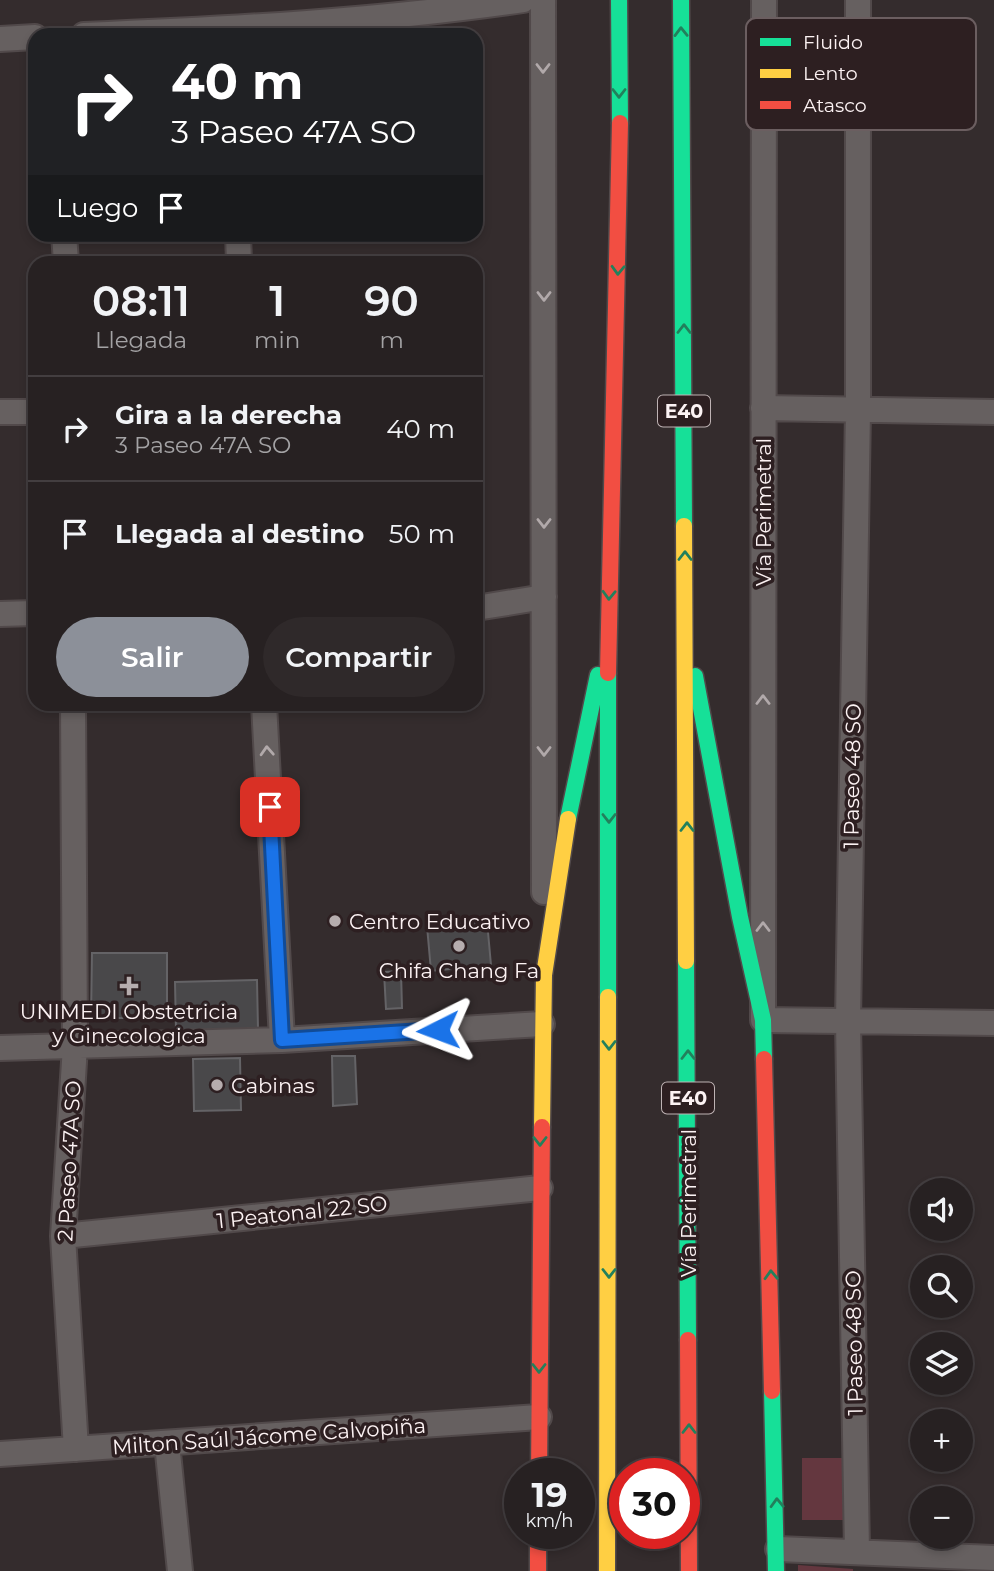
<!DOCTYPE html>
<html lang="es">
<head>
<meta charset="utf-8">
<style>
  body { margin:0; font-family:Montserrat,sans-serif; background:#2f292a; color:#f1f3f6; height:100vh; display:flex; flex-direction:column; font-size:26px; white-space:nowrap }
  * { box-sizing:border-box; margin:0 }
  p { font-size:23px; color:#a4a3a5 }
  .icon { flex:none; width:38px; height:38px; fill:none; stroke:currentColor; stroke-width:2; stroke-linecap:round; stroke-linejoin:round }
  .map { position:relative; flex:1; overflow:hidden }
  .details { position:absolute; left:28px; top:256px; width:455px; height:455px; display:flex; flex-direction:column; background:#272122; border-radius:21px; box-shadow:0 4px 10px #0003,0 0 0 2px #433e40 }
  .details>* { flex:none }
  .guide { position:absolute; left:28px; top:28px; width:455px; height:214px; border-radius:21px; box-shadow:0 4px 10px #0003,0 0 0 2px #433e40; background:#202124; color:#fff; overflow:hidden }
  .controls { position:absolute; left:910px; top:1178px; display:grid; gap:14px }
  .controls a { display:grid; place-items:center; width:63px; height:63px; border-radius:50%; background:#272122; box-shadow:0 4px 10px #0003,0 0 0 2px #433e40; font-size:35px }
  .speed { position:absolute; left:504px; top:1458px; display:flex; gap:14px; font-size:35px; font-weight:700; text-align:center }
  .speed>* { display:grid; place-content:center; width:91px; height:91px; border-radius:50%; background:#272122; box-shadow:0 4px 10px #0003,0 0 0 2px #433e40; line-height:1 }
  .speed small { font-size:18px; font-weight:400 }
  .speed .limit { border:10px solid #d22; background:#fff; color:#111 }
  .pin { position:absolute; display:grid; place-items:center; width:60px; height:60px; color:#fff; margin:-30px; border-radius:14px; box-shadow:0 4px 10px #0006 }
  .me { position:absolute; width:77px; margin:-38px; rotate:267deg; stroke-linejoin:round; filter:drop-shadow(0 0 5px #0008) }
  .turn { display:flex; align-items:center; gap:24px; height:147px; padding:0 28px; font-size:32px }
  .turn .icon { width:91px; height:91px; stroke-width:2.5 }
  .turn b { display:block; font-size:49px; line-height:60px }
  .then { display:flex; align-items:center; height:66px; padding:0 28px; background:#0003; gap:14px; font-size:26px }
  .eta { display:flex; justify-content:space-evenly; align-items:center; height:119px; text-align:center }
  .eta b { font-size:42px; font-weight:600; line-height:49px }
  .cta { display:flex; gap:14px; margin-top:auto; padding:14px 28px }
  .cta a { flex:1; height:80px; border-radius:42px; background:#8c9099; color:#fff; font-size:28px; font-weight:600; line-height:80px; text-align:center }
  .cta a+a { background:#2f292a; color:#f1f3f6 }
  ul { padding:0; list-style:none }
  li { display:flex; align-items:center; gap:21px; height:105px; padding:0 28px; border-top:2px solid #433e40 }
  li div { flex:1 }
  li b { display:block; font-size:26px }
  li em { font-style:normal }
  .map>svg:first-child { display:block }
  .park { fill:#64373f }
  .building { fill:#49484a; stroke:#646366; stroke-width:2 }
  .lines { fill:none; stroke-linecap:round; stroke-linejoin:round }
  .street-casing { stroke:#51494a; stroke-width:28 }
  .fast-casing { stroke:#51494a; stroke-width:19 }
  .slow-casing { stroke:#51494a; stroke-width:19 }
  .jam-casing { stroke:#51494a; stroke-width:19 }
  .street { stroke:#666060; stroke-width:24 }
  .fast { stroke:#16e098; stroke-width:16 }
  .slow { stroke:#ffcf43; stroke-width:16 }
  .jam { stroke:#f24e42; stroke-width:16 }
  .oneway { stroke:#22805c }
  .oneway2 { stroke:#b1a9aa }
  .route-casing { stroke:#114b97; stroke-width:18 }
  .route { stroke:#1a73e8; stroke-width:12 }
  .poi-dot { fill:#b6adae; stroke:#2d1f21; stroke-width:2.5 }
  .labels { text-anchor:middle; dominant-baseline:central; stroke-width:7; stroke-linejoin:round; paint-order:stroke }
  .shield { fill:#2d1f21; stroke:#beb3b4; stroke-width:2 }
  .shield-label { font-size:19px; font-weight:bold; fill:#fcf2f3 }
  .street-label { font-size:21px; fill:#fcf2f3; stroke:#2d1f21 }
  .poi-label { font-size:21px; fill:#fcf2f3; stroke:#2d1f21; text-anchor:start }
  .key { fill:#2d1f21; stroke:#6b5e60; stroke-width:2 }
  .key-label { font-size:19px; fill:#fcf2f3 }
</style>
</head>
<body>
<div class="map">
<svg width="994" height="1571" viewBox="0 0 994 1571">
  <rect width="100%" height="100%" fill="#342c2d"/>
  <path class="park" d="M802,1458h44v62h-44z
    M798,1565l55,4v2h-55z"/>
  <path class="building" d="M487,921l4,44 -60,6 -4,-45z
    M92,953h75v65h-76z
    M401,971l1,37 -16,1 -2,-37z
    M257,980l1,49 -82,2 -1,-49z
    M332,1056h23l2,48 -24,2z
    M240,1058l1,52 -47,1 -1,-52z"/>
  <g class="lines">
    <defs>
      <path id="street" d="M543,0l1,892
        M764,0l-1,1020 231,3
        M84,35c147,-6 294,-14 439,-35
        M0,39l35,-2
        M64,234l2,28
        M238,234l1,28
        M763,408l231,4
        M0,412h35
        M476,608l68,-11
        M0,614l35,-1
        M73,704l2,342 -12,190 13,213
        M264,704l18,336
        M0,1048l282,-8 260,-16
        M63,1236l477,-48
        M167,1443l13,128
        M0,1454l539,-37
        M778,1549l216,9
        M857,1552l-9,-531 10,-611v-410"/>
      <path id="fast" d="M619,0l1,123
        M681,0l3,526
        M695,676l45,241 23,103 1,39
        M568,819l30,-144
        M686,961l2,379
        M608,997v-324
        M772,1391l4,180"/>
      <path id="slow" d="M684,526l2,435
        M542,1127l2,-152 24,-156
        M607,1571l1,-574"/>
      <path id="jam" d="M608,673l12,-550
        M764,1059l8,332
        M688,1340l1,231
        M539,1474l3,-347
        M538,1533v38"/>
    </defs>
    <use href="#street" class="street-casing"/>
    <use href="#fast" class="fast-casing"/>
    <use href="#slow" class="slow-casing"/>
    <use href="#jam" class="jam-casing"/>
    <use href="#street" class="street"/>
    <use href="#fast" class="fast"/>
    <use href="#slow" class="slow"/>
    <use href="#jam" class="jam"/>
  </g>
  <defs><path id="oneway-chevron" d="M-2-3.5L2.5 0L-2 3.5" fill="none" stroke-width="1.6" stroke-linecap="round" stroke-linejoin="round" transform="scale(1.75)"/></defs>
  <g class="oneway">
    <use href="#oneway-chevron" transform="translate(681 32) rotate(-91)"/>
    <use href="#oneway-chevron" transform="translate(619 93) rotate(90)"/>
    <use href="#oneway-chevron" transform="translate(618 270) rotate(92)"/>
    <use href="#oneway-chevron" transform="translate(684 329) rotate(-90)"/>
    <use href="#oneway-chevron" transform="translate(685 556) rotate(-90)"/>
    <use href="#oneway-chevron" transform="translate(609 595) rotate(92)"/>
    <use href="#oneway-chevron" transform="translate(609 818) rotate(90)"/>
    <use href="#oneway-chevron" transform="translate(687 827) rotate(-90)"/>
    <use href="#oneway-chevron" transform="translate(609 1045) rotate(90)"/>
    <use href="#oneway-chevron" transform="translate(688 1055) rotate(-90)"/>
    <use href="#oneway-chevron" transform="translate(540 1141) rotate(90)"/>
    <use href="#oneway-chevron" transform="translate(609 1273) rotate(90)"/>
    <use href="#oneway-chevron" transform="translate(771 1275) rotate(-92)"/>
    <use href="#oneway-chevron" transform="translate(539 1368) rotate(90)"/>
    <use href="#oneway-chevron" transform="translate(689 1429) rotate(-90)"/>
    <use href="#oneway-chevron" transform="translate(777 1503) rotate(-92)"/>
  </g>
  <g class="oneway2">
    <use href="#oneway-chevron" transform="translate(543 68) rotate(90)"/>
    <use href="#oneway-chevron" transform="translate(544 296) rotate(90)"/>
    <use href="#oneway-chevron" transform="translate(544 523) rotate(90)"/>
    <use href="#oneway-chevron" transform="translate(763 700) rotate(-90)"/>
    <use href="#oneway-chevron" transform="translate(267 751) rotate(-93)"/>
    <use href="#oneway-chevron" transform="translate(544 751) rotate(90)"/>
    <use href="#oneway-chevron" transform="translate(763 927) rotate(-90)"/>
  </g>
  <g class="lines">
    <defs>
      <path id="route" d="M270,807l12,233 156,-10"/>
    </defs>
    <use href="#route" class="route-casing"/>
    <use href="#route" class="route"/>
  </g>
  <g class="poi-dot">
    <circle cx="335" cy="921" r="7"/>
    <circle cx="459" cy="946" r="7"/>
    <path d="M125.5 975.5h7v7h7v7h-7v7h-7v-7h-7v-7h7z"/>
    <circle cx="217" cy="1085" r="7"/>
  </g>
  <g class="labels">
    <g class="shield">
      <rect x="658" y="395.5" width="52" height="31" rx="5"/>
      <rect x="662" y="1082.5" width="52" height="31" rx="5"/>
    </g>
    <g class="shield-label">
      <text x="684" y="411">E40</text>
      <text x="688" y="1098">E40</text>
    </g>
    <g class="street-label">
      <text transform="translate(763 512) rotate(-90)">Vía Perimetral</text>
      <text transform="translate(852 776) rotate(-89)">1 Paseo 48 SO</text>
      <text transform="translate(69 1161) rotate(-87)">2 Paseo 47A SO</text>
      <text transform="translate(688 1203) rotate(-90)">Vía Perimetral</text>
      <text transform="translate(302 1212) rotate(-6)">1 Peatonal 22 SO</text>
      <text transform="translate(854 1343) rotate(-91)">1 Paseo 48 SO</text>
      <text transform="translate(269 1436) rotate(-4)">Milton Saúl Jácome Calvopiña</text>
    </g>
    <g class="poi-label">
      <text x="349" y="921">Centro Educativo</text>
      <text x="459" y="970" text-anchor="middle">Chifa Chang Fa</text>
      <text x="129" y="1011" text-anchor="middle">UNIMEDI Obstetricia<tspan x="129" dy="24">y Ginecologica</tspan></text>
      <text x="231" y="1085">Cabinas</text>
    </g>
  </g>
  <rect x="746" y="18" width="230" height="112" rx="10" class="key"/>
  <rect x="760" y="38" width="31" height="8" fill="#16e098"/>
  <rect x="760" y="69" width="31" height="9" fill="#ffcf43"/>
  <rect x="760" y="101" width="31" height="8" fill="#f24e42"/>
  <g class="key-label">
    <text x="803" y="49">Fluido</text>
    <text x="803" y="80">Lento</text>
    <text x="803" y="112">Atasco</text>
  </g>
</svg>
<div class="controls">
<a><svg class="icon" aria-label="sound" viewBox="0 0 24 24"><path d="M4 9h4l5-4v14l-5-4H4zM17 9q2 3 0 6"/></svg></a>
<a><svg class="icon" aria-label="search" viewBox="0 0 24 24"><circle cx="10" cy="10" r="6"/><path d="M15 15l6 6"/></svg></a>
<a><svg class="icon" aria-label="layers" viewBox="0 0 24 24"><path d="M12 4l9 5-9 5-9-5zM3 14l9 5 9-5"/></svg></a>
<a>+</a>
<a>−</a>
</div>
<div class="speed"><div>19<small>km/h</small></div><div class="limit">30</div></div>
<div class="pin" style="left:270px;top:807px;background:#d93025"><svg class="icon" aria-label="arrive" viewBox="0 0 24 24"><path d="M6 21V4h12l-3 4 3 4H6"/></svg></div>
<svg class="me" style="left:438px;top:1030px" viewBox="-20 -20 40 40"><path d="M0-17L14 15 0 8-14 15z" fill="#1a73e8" stroke="#fff" stroke-width="4"/></svg>
<div class="guide">
<div class="turn"><svg class="icon" aria-label="right" viewBox="0 0 24 24"><path d="M7 20v-9h11M14 6l5 5-5 5"/></svg><div><b>40 m</b>3 Paseo 47A SO</div></div>
<div class="then">Luego<svg class="icon" aria-label="arrive" viewBox="0 0 24 24"><path d="M6 21V4h12l-3 4 3 4H6"/></svg></div>
</div>
<section class="details">
<div class="eta">
<div><b>08:11</b><p>Llegada</p></div>
<div><b>1</b><p>min</p></div>
<div><b>90</b><p>m</p></div>
</div>
<ul>
<li><svg class="icon" aria-label="right" viewBox="0 0 24 24"><path d="M7 20v-9h11M14 6l5 5-5 5"/></svg><div><b>Gira a la derecha</b><p>3 Paseo 47A SO</p></div><em>40 m</em></li>
<li><svg class="icon" aria-label="arrive" viewBox="0 0 24 24"><path d="M6 21V4h12l-3 4 3 4H6"/></svg><div><b>Llegada al destino</b></div><em>50 m</em></li>
</ul>
<div class="cta"><a>Salir</a><a>Compartir</a></div>
</section>
</div>
</body>
</html>
